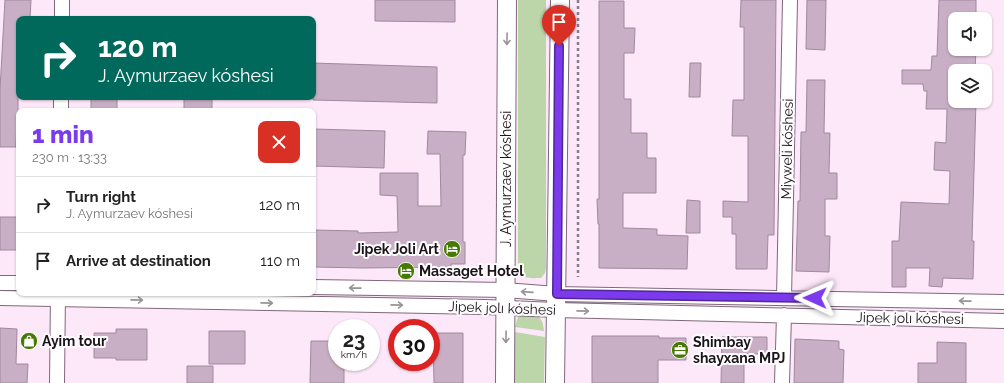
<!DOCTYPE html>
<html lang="en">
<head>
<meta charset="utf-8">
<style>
  body { margin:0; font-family:Raleway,sans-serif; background:#f6f6f6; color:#222; height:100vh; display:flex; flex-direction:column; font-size:15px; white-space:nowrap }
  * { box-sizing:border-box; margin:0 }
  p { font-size:13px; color:#767676 }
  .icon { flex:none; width:22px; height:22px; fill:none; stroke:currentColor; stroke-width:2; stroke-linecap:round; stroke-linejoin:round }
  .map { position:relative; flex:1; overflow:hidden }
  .drawer { position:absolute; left:16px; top:108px; width:300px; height:188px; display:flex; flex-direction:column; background:#fff; border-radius:8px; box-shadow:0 1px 3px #0004 }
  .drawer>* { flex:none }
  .top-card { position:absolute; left:16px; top:16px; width:300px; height:84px; border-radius:8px; box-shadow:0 1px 3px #0004; background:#00695c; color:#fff; overflow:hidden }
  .buttons { position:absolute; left:948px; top:12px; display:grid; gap:8px }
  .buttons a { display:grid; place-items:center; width:44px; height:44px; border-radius:8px; background:#fff; box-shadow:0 1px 3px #0004; font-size:20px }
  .speed { position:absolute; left:328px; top:319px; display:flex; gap:8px; font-size:20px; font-weight:700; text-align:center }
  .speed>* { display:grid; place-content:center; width:52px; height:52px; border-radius:50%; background:#fff; box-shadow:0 1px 3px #0004; line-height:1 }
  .speed small { font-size:10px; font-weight:400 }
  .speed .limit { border:6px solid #d22; background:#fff; color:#111 }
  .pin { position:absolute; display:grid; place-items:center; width:34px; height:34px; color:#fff; margin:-41px -17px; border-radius:50% 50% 50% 0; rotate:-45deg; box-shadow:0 0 4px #0007 }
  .pin .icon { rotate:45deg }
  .me { position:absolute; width:44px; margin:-22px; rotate:271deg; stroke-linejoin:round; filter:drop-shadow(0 0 3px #0008) }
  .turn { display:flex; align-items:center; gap:14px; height:84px; padding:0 16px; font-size:18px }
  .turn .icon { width:52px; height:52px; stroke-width:2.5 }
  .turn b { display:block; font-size:28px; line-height:34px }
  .round { display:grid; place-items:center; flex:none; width:42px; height:42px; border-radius:8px; background:#f6f6f6 }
  .head { display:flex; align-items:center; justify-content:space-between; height:68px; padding:0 16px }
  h1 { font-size:24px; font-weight:800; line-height:30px; color:#7c3aed }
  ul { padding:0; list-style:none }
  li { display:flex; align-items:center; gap:12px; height:56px; padding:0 16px; border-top:1px solid #e0e0e0 }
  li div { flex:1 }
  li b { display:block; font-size:15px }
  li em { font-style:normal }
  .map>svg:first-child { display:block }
  .green { fill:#bcd6a9 }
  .building { fill:#c8afc5; stroke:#a0889d }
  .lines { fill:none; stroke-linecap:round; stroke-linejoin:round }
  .minor-casing { stroke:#7f687c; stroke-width:16 }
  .tertiary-casing { stroke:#7f687c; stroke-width:20 }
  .path { stroke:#8a7b88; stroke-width:2.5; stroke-dasharray:3 3; stroke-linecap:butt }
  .minor { stroke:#fff; stroke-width:14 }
  .tertiary { stroke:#fff; stroke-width:18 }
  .oneway { stroke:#989498 }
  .route-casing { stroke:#51269a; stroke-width:10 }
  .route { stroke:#7c3aed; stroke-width:7 }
  .labels { text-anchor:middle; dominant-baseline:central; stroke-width:4; stroke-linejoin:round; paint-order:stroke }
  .street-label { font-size:14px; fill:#1b121a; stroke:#fdfdfd }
  .poi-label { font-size:14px; font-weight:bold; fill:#1b121a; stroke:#fdfdfd; text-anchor:start }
</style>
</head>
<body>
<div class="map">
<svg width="1004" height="383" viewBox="0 0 1004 383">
  <rect width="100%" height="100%" fill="#fde8fa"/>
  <path class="green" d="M518,0h28v268l-1,5 -4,5c-10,0 -19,2 -23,-8z
    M524,314c15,1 19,3 20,17l-29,-4 3,-11z
    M515,332l30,5 -1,46h-30z"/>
  <path class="building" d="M5,0h26l-1,19h-11v71h-1v27h-1l-1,30h-16v-58z
    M375,0h80v22l-80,-1z
    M741,0h35l-2,235h-6l-1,34h-31v-35h-4v-17h-9v-16l25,1v-66h-16l1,-36h11v-73h-4z
    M807,0h19l-1,50 -19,-1z
    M939,0h37v19h-21v30h21l-1,22h-20v30h21l-4,140h2l-1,38 -30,-1 -1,9 -13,-1 1,-18h-24v19h-14v-46h7l2,-39 48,2 1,-33 -16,-1 1,-28 11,1 1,-34h-21l1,-18h-3l-1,-7h-21v-14h29l1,-14h5z
    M599,1h25v27h11l-1,25h-10v46h7v34h16v25h9v35h-33v35l34,1v6l31,1 -1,33 -88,-1v-44h-1l-1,-25h2z
    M313,63l124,4v36l-124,-3z
    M690,63h11l-1,34h-11z
    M807,80h18l-1,53h6l-1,40h8v26h-12v37h5l-1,36 -33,-1 2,-70h2l1,-69h5z
    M91,97h26v14h-26z
    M184,97h28v14h-28z
    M313,129l72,2 -1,37 -71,-2z
    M428,131l38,1 -1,23h-2v87h2v22h-14v3l-88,1 -49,-1v-37l44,1v2l40,-1 -1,-36 -17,-1v-22h38v33h23l-1,-52h-13z
    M687,200l13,1v32h-14z
    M0,217h19v33h-19z
    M0,328l17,1 -1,35h12l-1,19h-27z
    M116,329h31v31h-31v-2h-22v-25h22z
    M209,331h36v33h-36z
    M433,333h30v50h-29z
    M592,336h67v2h27v22h-28v23h-66z
    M722,337h45v17h-23v29h-23z
    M795,339l44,2v8l5,1 -1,33h-49z
    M311,341h26v21h7v21h-34z
    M937,342l29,1v40h-48v-20h19z
    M187,366h26v17h-26z"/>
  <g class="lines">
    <defs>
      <path id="minor" d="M62,19v-19
        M61,111v-14
        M0,283h19
        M313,287l193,3 51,4 447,8
        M0,298l485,9 71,3 448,11
        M784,298l6,-298
        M57,383l1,-90
        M782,383l2,-68"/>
      <path id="tertiary" d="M505,383l2,-383
        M555,383l5,-383"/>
    </defs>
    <use href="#minor" class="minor-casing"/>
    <use href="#tertiary" class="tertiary-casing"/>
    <path class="path" d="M578,0v277"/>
    <use href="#minor" class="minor"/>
    <use href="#tertiary" class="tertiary"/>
  </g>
  <defs><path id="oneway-shaft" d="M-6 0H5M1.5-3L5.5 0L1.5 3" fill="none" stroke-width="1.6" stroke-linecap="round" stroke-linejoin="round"/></defs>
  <g class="oneway">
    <use href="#oneway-shaft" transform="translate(507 39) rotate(91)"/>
    <use href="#oneway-shaft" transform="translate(355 288) rotate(-179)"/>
    <use href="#oneway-shaft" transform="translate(527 292) rotate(-176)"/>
    <use href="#oneway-shaft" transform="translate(137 300) rotate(1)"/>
    <use href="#oneway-shaft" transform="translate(965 301) rotate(-179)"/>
    <use href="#oneway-shaft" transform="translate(267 303) rotate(1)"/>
    <use href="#oneway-shaft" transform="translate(397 305) rotate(1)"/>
    <use href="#oneway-shaft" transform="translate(583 311) rotate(1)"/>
    <use href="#oneway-shaft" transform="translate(506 337) rotate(91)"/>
  </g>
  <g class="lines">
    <defs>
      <path id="route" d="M559,46l-2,248 258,4"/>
    </defs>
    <use href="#route" class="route-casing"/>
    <use href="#route" class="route"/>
  </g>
  <defs>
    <symbol id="hotel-disc" viewBox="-11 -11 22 22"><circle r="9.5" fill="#477905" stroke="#fdfdfd"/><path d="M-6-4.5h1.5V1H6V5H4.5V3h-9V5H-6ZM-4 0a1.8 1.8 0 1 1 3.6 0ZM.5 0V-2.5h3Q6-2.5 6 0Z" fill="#fff"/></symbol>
    <symbol id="shop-disc" viewBox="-11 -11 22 22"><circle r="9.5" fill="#477905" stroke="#fdfdfd"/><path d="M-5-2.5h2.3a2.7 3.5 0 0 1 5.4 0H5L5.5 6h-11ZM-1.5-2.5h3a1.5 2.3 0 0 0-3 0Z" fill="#fff"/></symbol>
    <symbol id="office-disc" viewBox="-11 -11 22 22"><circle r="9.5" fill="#477905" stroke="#fdfdfd"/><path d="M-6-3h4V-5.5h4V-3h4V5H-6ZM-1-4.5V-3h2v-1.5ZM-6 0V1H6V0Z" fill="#fff"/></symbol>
  </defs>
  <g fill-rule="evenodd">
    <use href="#hotel-disc" x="442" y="239" width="20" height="20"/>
    <use href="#hotel-disc" x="396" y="261" width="20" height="20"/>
    <use href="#shop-disc" x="19" y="331" width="20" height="20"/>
    <use href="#office-disc" x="670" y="340" width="20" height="20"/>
  </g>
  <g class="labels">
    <g class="street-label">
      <text transform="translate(787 149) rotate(-89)">Miyweli kóshesi</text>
      <text transform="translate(506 179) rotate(-90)">J. Aymurzaev kóshesi</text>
      <text transform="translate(502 308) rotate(2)">Jipek jolı kóshesi</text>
      <text transform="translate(910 318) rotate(1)">Jipek jolı kóshesi</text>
    </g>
    <g class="poi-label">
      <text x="439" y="249" text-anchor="end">Jipek Joli Art</text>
      <text x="419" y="271">Massaget Hotel</text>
      <text x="42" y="341">Ayim tour</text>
      <text x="693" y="342">Shimbay<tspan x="693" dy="16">shayxana MPJ</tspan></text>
    </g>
  </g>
</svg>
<div class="buttons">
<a><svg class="icon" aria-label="sound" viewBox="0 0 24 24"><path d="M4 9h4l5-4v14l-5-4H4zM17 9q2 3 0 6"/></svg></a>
<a><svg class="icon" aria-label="layers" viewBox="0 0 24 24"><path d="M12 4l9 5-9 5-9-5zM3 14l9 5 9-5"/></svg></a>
</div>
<div class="speed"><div>23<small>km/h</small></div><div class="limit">30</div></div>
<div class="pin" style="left:559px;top:46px;background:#d93025"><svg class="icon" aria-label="arrive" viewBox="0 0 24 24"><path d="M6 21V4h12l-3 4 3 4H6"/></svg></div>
<svg class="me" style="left:815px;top:298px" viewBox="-20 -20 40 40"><path d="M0-17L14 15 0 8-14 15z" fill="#7c3aed" stroke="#fff" stroke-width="4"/></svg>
<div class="top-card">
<div class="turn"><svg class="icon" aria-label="right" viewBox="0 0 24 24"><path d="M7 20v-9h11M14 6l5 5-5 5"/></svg><div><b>120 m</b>J. Aymurzaev kóshesi</div></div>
</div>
<section class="drawer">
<div class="head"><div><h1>1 min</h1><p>230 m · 13:33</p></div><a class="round" style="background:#d93025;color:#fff"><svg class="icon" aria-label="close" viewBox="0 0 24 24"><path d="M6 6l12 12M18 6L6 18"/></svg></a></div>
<ul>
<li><svg class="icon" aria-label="right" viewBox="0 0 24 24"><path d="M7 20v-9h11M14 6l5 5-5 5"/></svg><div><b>Turn right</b><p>J. Aymurzaev kóshesi</p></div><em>120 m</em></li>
<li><svg class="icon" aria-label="arrive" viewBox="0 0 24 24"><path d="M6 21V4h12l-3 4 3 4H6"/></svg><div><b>Arrive at destination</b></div><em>110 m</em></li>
</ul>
</section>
</div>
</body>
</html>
